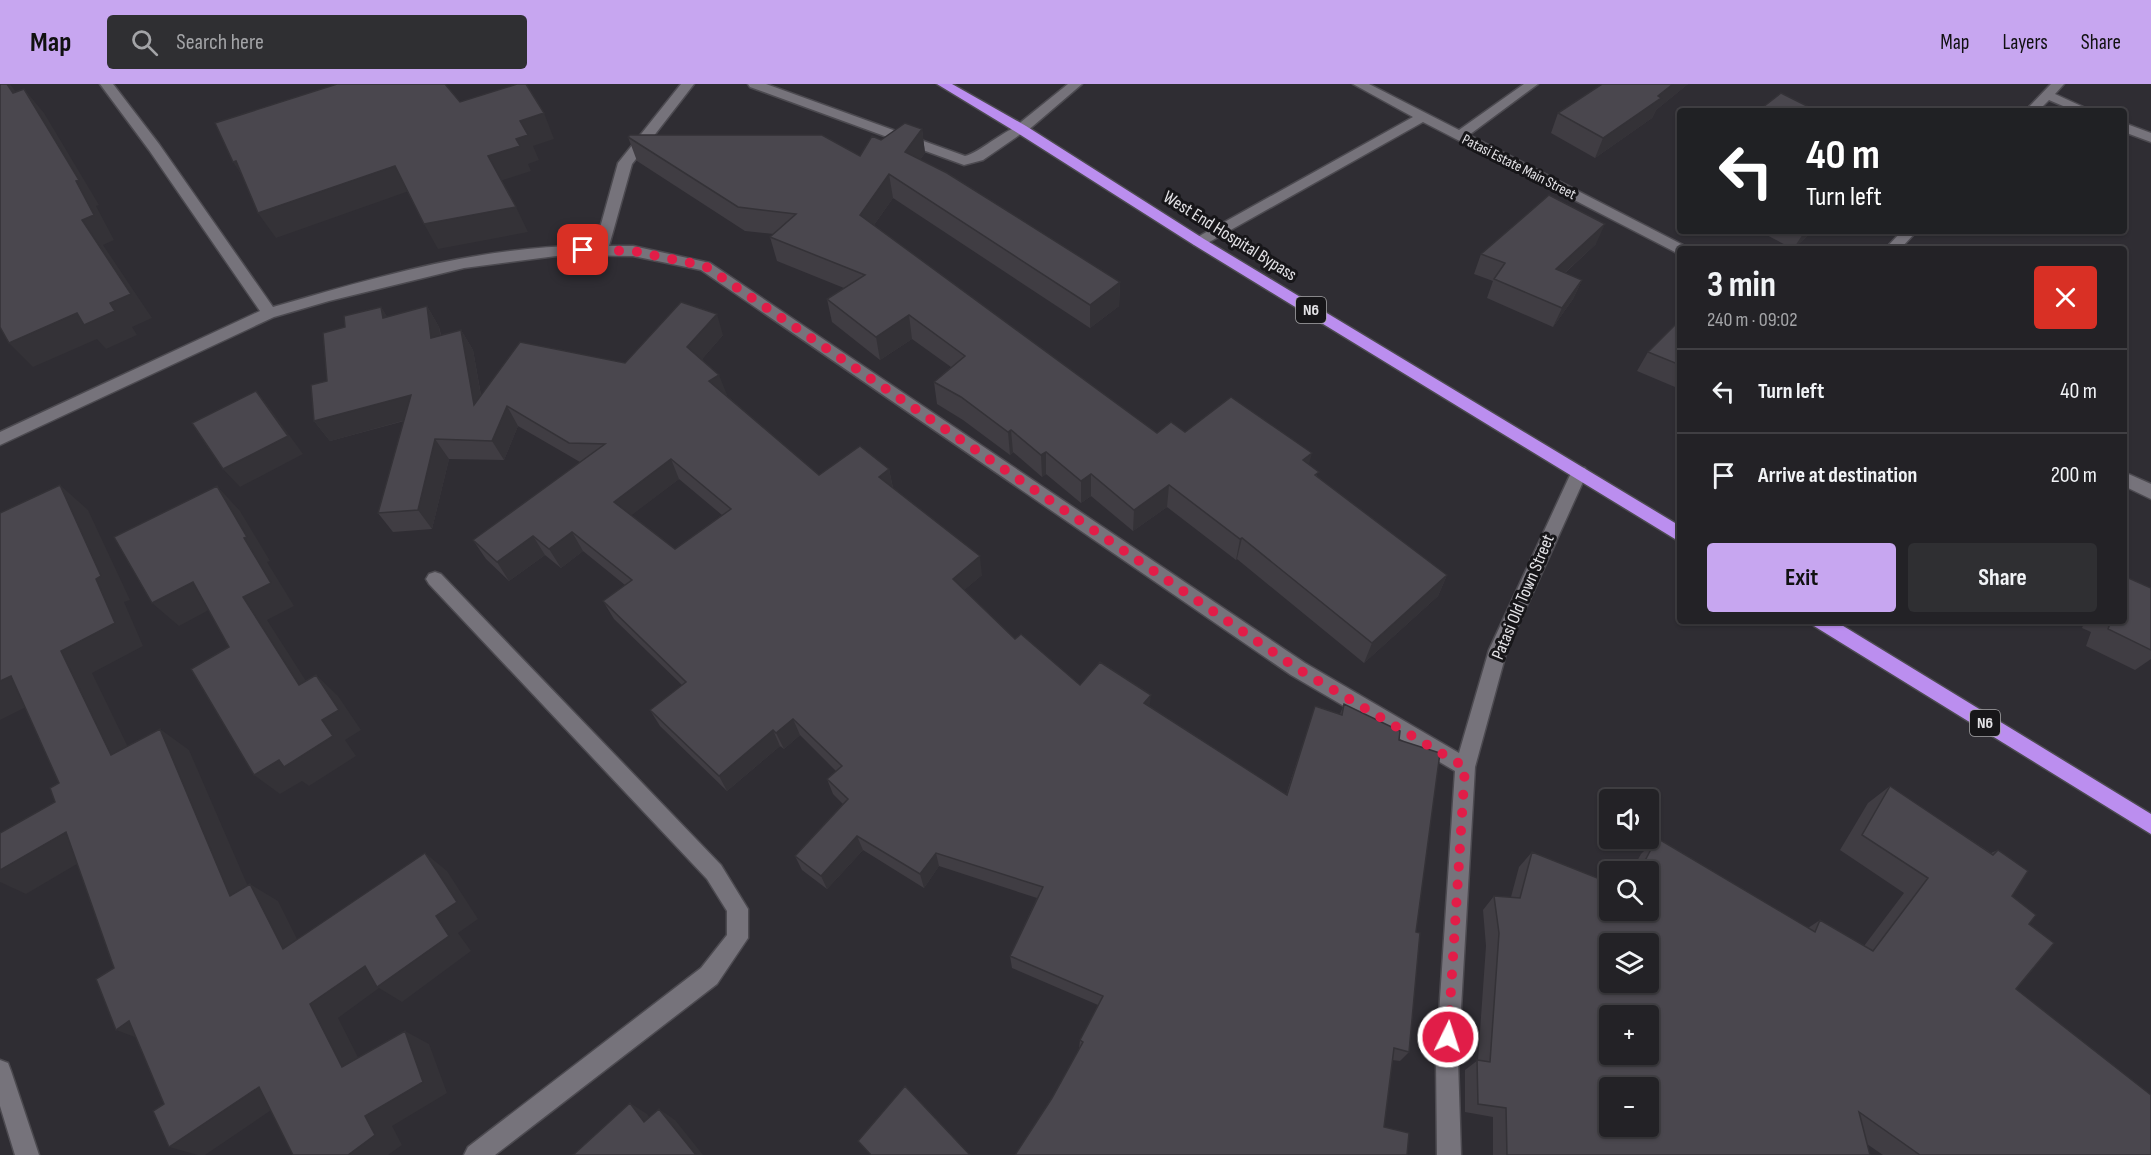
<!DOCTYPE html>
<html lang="en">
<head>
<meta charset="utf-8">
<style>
  body { margin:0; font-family:"Sofia Sans Condensed",sans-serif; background:#2f2f32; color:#f1f3f6; height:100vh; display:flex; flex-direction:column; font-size:22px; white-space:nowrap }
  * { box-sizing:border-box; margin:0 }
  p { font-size:20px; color:#a3a4a7 }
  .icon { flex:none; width:33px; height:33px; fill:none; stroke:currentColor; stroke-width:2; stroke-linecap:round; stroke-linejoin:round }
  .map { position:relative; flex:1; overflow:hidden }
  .side { position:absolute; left:1677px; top:162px; width:450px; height:378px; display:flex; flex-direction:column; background:#232226; border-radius:6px; box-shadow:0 2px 4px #0004,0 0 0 2px #403f43 }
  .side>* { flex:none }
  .guide { position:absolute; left:1677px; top:24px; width:450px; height:126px; border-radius:6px; box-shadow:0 2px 4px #0004,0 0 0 2px #403f43; background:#202124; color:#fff; overflow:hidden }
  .controls { position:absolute; left:1599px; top:705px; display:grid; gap:12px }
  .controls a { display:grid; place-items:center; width:60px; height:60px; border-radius:6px; background:#232226; box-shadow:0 2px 4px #0004,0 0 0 2px #403f43; font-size:30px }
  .pin { position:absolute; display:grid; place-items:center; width:51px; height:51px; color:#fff; margin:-26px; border-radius:12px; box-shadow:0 3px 9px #0006 }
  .me { position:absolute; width:66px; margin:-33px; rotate:4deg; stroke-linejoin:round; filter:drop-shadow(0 0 4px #0008) }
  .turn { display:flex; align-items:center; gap:21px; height:126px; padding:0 30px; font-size:27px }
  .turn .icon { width:78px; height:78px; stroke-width:2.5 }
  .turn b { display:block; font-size:42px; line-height:51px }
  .round { display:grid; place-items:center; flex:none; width:63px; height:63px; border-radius:6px; background:#2f2f32 }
  .overview { display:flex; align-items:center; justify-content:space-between; height:102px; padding:0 30px }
  h1 { font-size:36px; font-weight:700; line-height:45px }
  .primary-button { display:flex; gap:12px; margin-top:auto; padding:12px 30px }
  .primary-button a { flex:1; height:69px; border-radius:6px; background:#c7a6f0; color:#111; font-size:24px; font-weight:700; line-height:69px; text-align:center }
  .primary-button a+a { background:#2f2f32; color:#f1f3f6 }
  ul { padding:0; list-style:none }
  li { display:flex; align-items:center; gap:18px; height:84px; padding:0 30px; border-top:2px solid #403f43 }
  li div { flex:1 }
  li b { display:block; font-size:22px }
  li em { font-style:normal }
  header { display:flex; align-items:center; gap:36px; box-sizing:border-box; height:84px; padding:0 30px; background:#c7a6f0; color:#111 }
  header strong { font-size:28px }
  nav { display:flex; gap:33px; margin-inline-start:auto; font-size:21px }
  .search { width:420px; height:54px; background:#2f2f32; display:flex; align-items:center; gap:15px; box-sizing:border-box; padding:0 21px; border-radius:6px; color:#a3a4a7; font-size:22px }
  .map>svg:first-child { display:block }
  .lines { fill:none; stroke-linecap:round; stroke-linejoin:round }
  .lane-casing { stroke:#4c4a50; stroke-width:3 }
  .street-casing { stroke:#4c4a50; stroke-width:3 }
  .highway-casing { stroke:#4c4a50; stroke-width:3 }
  .lane { fill:#76737b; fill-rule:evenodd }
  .street { fill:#76737b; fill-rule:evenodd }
  .highway { fill:#bb8eef; fill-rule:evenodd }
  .wall { fill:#403d43; fill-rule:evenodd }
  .shaded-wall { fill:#343237 }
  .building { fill:#4a474e; stroke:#343237; stroke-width:1.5; fill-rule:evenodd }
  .route { stroke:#e11d48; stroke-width:10; stroke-dasharray:0 18 }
  .labels { text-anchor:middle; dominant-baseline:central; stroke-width:6; stroke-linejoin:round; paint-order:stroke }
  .far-street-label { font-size:15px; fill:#e3e2e6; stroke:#171619 }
  .shield { fill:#171619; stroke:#a6a5a8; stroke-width:1.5 }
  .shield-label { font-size:16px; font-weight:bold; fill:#e3e2e6 }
  .street-label { font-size:18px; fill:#e3e2e6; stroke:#171619 }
</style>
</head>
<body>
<header>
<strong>Map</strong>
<div class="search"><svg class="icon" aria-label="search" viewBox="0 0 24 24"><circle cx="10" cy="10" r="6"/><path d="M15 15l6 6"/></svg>Search here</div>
<nav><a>Map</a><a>Layers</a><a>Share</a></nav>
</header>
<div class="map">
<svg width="2151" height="1071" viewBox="0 0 2151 1071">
  <rect width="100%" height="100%" fill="#2f2d33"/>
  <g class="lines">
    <defs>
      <path id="lane" d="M1068,0h14l-56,48h-10l-2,-3 2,-3z"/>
      <path id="street" d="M100,0h13l46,60 114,163c104,-30 213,-63 322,-61l23,-83 63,-79h13l-62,80 -23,82h24l77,17 595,400 154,90 30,-103 82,-177 2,-5 6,-1 6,1 2,5 -80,177 -32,117 -17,293 3,95h-24l-1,-95 19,-289 -164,-96 -590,-405 -68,-14 -69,-1 -100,13 -135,33 -55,16 -274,128v-13l260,-121 -111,-161z
        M748,0h18l199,72c17,-4 45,-33 61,-30l2,3 -45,31 -19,5 -214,-78z
        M1353,0h16l90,46 65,-46h14l-69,51 216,111 2,3h-7v5l-5,-2 -252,-130 -219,123h-10l-2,-3 2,-3 219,-122z
        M2051,0h13l-9,10 37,17h-17l-26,-11 -11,11h-13z
        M2124,39l27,10v9l-27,-10z
        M1902,147h15l-17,18h-15z
        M2124,388l27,12v15l-27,-13z
        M435,488l6,2 280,291 27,44v29l-31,46 -222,171h-31l4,-8 233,-179 26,-33v-24l-20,-32 -278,-295 -3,-5 3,-5z
        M0,976l8,3 3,8 28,84h-24l-15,-49z"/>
      <path id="highway" d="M937,0h15l74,42 178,113 476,287v16l-486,-297 -178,-113z
        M1811,537h24l316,193v20l-337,-208z"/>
    </defs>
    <use href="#lane" class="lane-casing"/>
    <use href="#street" class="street-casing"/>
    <use href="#highway" class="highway-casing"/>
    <use href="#lane" class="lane"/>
    <use href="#street" class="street"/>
    <use href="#highway" class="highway"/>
  </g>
  <path class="wall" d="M1602,0h86l-32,26 -4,8 -57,40 -44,-25 7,-20z
    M922,45l3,24 -5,7 200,122 -1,24 -29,22 -197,-130 -19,27 283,208 28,-1 124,32 9,13 129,98 -9,21 -74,67 -127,-104 -1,1 -69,-53 -34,24 -42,-35 -10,7 -35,-29 -4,3 -29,-25 -3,3 -47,-35 -26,-16 -3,-22 17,-15 -39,-28 -32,21 -48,-38 -5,-23 17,-11 -67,-27 -7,-24 4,-3 -29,-3 -108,-70 -9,-24 232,19 21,-16z
    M1680,93v12l-5,-3z
    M1759,147h54l-20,18z
    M1596,160l-31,29 17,7 -9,19 -20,28 -66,-29 6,-17 -19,-7 7,-20z
    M427,222l12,21 2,8 20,-5 12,20 8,45 144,-32 98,-28 -21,24 25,36h-1l93,80 70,-6 4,19 89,87 -18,15 51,49 65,46 69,21 137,89 29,-89 25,8 4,-10 55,36 17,192 -7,120 -9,9 -8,-1 -340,38 27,-49 1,-9 18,-35 -86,-37 -2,-12 27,-58 -98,-32 -15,22 -61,-38 -36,39 -25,-19 -7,-14 48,-52 -10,-10 -6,-15 9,-8 -36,-36 -16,14 -4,-3 -53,45 -67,-65 -10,-16 32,-25 -68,-66 -11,-18 22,-16 -42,-34 -22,17 -16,-13 -36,26 -23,-22 -13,-19 107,-78 -62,-36 -14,34 -55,-1 -17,70 -39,3 -15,-19 26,-92 -74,20 -16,-20 31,-94 36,-20 6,10zM679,395l43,36 -47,34 -44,-34z
    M1680,236v58l-5,9 -38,-16 11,-19z
    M2151,504v71l-16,11 -49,-24 5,-14 -9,-4 3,-7h39z
    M1890,702l101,67 7,-3 14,46 17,28 -13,65 135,166h-268l-16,-11 3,11h-377v-38l-28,-5v-42l13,-10 8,-114 -3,-36 11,-14 17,1 8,-30 13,-15 78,58 38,-38h-17l10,-18 16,-16 151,90 12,-8 44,26 40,-53 -64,-43 28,-47z"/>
  <path class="shaded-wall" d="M7,0h3l24,33 -21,-24z
    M1673,0h15l-32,26 -4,8 -57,40 8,-20z
    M24,5l20,24 55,92 -3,1 18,34 -11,5 49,73 -20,9 5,8 -31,14 -9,-10 -64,28 -24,-24 68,-30 33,-10 -28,-83z
    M544,29l10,26 -21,7 6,14 -11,4 3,7 -31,10 -12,-25 28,-17 4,-18z
    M922,45l3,24 -17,23 -3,-24z
    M236,77l14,26 -17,-25z
    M395,82l14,25 -133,47 -18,-25z
    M889,90l4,24 -29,41 -4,-24z
    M516,123l12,25 -90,17 -14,-25z
    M1605,140l-9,20 -48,44 8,-19z
    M1805,147h8l-20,18z
    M1582,196l-9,19 -20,28 9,-19z
    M1120,198l-1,24 -29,22v-23z
    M427,222l12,21 5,31 -13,-20z
    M381,223l13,20 -11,-9z
    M717,230l6,21 -28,32 -8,-20z
    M909,231l3,24 -32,21 -4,-23z
    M461,246l12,20 13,75 -12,-20z
    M719,291l8,20 -10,6 -8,-20z
    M256,307l15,19 32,44 -63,33 -17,-18z
    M411,311l13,20 -94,26 -16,-20z
    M507,322l11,20 -14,34 -12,-19z
    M1011,346l2,22 -3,3 -2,-23z
    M435,355l14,20 -17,70 -14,-19z
    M1046,368v22l-4,3 -1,-22z
    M1312,369l-6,23 -3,-16z
    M671,375l8,20 -55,42 -10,-19z
    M889,385l4,20 -14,-12z
    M1091,390v22l-10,7v-22z
    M60,401l28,25 42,90 -6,2 19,44 -51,27 50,103 -31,-21 -50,-104z
    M1169,401l-2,22 -34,24 1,-21z
    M217,402l23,25 30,50 -3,1 27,44 -27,14 55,86 -23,-21 -56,-88 1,-59z
    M572,448l11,19 -22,17 -12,-19z
    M533,452l12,19 -36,26 -12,-19z
    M1242,454l-5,21 -1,1 4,-21z
    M980,472l2,19 -26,22 -3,-18z
    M1447,491l-9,21 -74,67 8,-20z
    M193,498l25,23 -39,21 -27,-23z
    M316,591l22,21 23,34 -16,10 11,16 -47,30 -7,-5 -22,13 -26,-19 25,-15 43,-40z
    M11,592l33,22 -44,22v-39z
    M1151,611l-2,17 -5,-9z
    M793,635l7,16 -16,14 -8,-16z
    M160,645l29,21 70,162 -29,-16z
    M773,646l7,16 -53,45 -8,-15z
    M66,748l33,19 -73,43 -26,-12v-12z
    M857,752l6,14 -36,39 -6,-13z
    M425,769l22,18 31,48 -20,14 13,18 -69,51 -23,-14 -41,30 31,61 -27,-12 -32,-63 126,-88z
    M936,769l3,13 -15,22 -4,-14z
    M250,800l28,17 32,64 -27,-16z
    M129,937l22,22 -35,-13z
    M405,947l24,13 18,49 -55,33 10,19 -14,10h-40l17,-39z
    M259,1003l30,11 -84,57h-7l-29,-8z
    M630,1019l17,11 14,19 -17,-11z
    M659,1025l16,11 28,35h-7z"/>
  <path class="building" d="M0,0h7l6,9 11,-4 55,91 -3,1 18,34 -12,5 49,74 -21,9 5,8 -31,14 -7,-12 -68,30 -9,-16z
    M337,0h108l15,18 57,-18h9l18,29 -24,8 8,14 -12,4 4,7 -32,10 28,51 -92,17 -29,-58 -137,47 -22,-52 -3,1 -18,-39z
    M1602,0h71l-15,12 3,2 -58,40 -45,-25z
    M1781,9l36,18h-59z
    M905,39l17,6 -17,23 42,21 173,109 -30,23 -201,-131 -29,41 297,218 14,-11 14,10 46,-35 81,56 -9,7 16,12 -4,3 132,100 -75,68 -130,-105 -2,1 -71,-54 -35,25 -43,-36 -10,7 -35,-29 -5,3 -30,-25 -3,2 -47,-35 -27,-15 31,-26 -56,-41 -33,22 -49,-38 38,-24 -95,-38 26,-23 -58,-7 -110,-70 2,-2h192l38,21 12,-20 9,4z
    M1549,111l56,29 -49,45 26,11 -20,28 -68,-29 11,-16 -24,-9z
    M681,218l36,12 -30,33 32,28 -10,6 110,94 41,-29 29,23 -10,8 101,79 -27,23 62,60 6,-5 59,51 20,-23 51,33 -7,8 143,92 28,-89 27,9 2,-11 56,27 -1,9 41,13 -24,179 4,1 -11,119 -15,-4 -10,79 25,6 -2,22h-392l37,-57 31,-56 -3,-2 23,-44 -93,-40 33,-69 -107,-34 -16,21 -63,-38 -36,40 -26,-20 53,-57 -21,-20 15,-13 -49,-47 -17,14 -3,-3 -54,46 -69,-66 36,-28 -83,-81 29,-21 -60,-48 -23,17 -16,-13 -36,26 -24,-22 132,-96 -36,-1 -62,-37 -15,35 -57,-2 -17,71 -40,3 33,-118 -97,26 -3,-36 16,-4 -4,-48 22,-6 -1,-11 37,-9 2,11 44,-12 4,32 30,-8 13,75 46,-63 105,21zM671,375l60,50 -56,40 -61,-47z
    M1680,236v45l-32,-13z
    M256,307l32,45 -65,33 -31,-46z
    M60,401l41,91 -5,3 19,44 -54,28 50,104 49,-26 70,167 20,-12 33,65 142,-96 32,49 -21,14 13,20 -72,51 -12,-21 -55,38 32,63 63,-36 18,51 -58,34 10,19 -27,20h-55l-34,-68 -90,60 -16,-36 11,-7 -35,-83 -13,9 -20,-51 18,-11 -48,-136 -66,38v-37l55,-31 -5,-14 9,-5 -48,-107 -11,5v-168z
    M217,402l30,51 -3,1 27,45 -28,14 56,88 17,-10 23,35 -17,10 11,16 -49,31 -5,-7 -25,15 -63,-106 38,-22 -36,-65 -41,21 -38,-66z
    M2124,492l27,12v62l-43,-21 3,-8h13z
    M1890,702l103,69 5,-5 30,21 -16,25 24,19 -7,9 25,19 -38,46 135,106v60h-231l-61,-43 11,43h-363l-1,-47 -28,-4 -1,-44 13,2 9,-129 -5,-37 26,2 12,-46 78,31v27h38v-38h-9l18,-34 158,94 5,-12 53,31 55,-73 -66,-43zM1610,860h38v38h-38zM1610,932h38v38h-38zM1610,1004h38v38h-38z
    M905,1002l65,69h-99l-13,-14z
    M630,1019l14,19 15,-13 37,46h-123z"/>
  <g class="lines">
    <path class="route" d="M583,166l50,1 72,15 593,403 167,98 -17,270"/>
  </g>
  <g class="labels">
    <g class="far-street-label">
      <text transform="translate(1519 83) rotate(27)">Patasi Estate Main Street</text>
    </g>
    <g class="shield">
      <rect x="1296" y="213" width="30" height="26" rx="4.5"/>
      <rect x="1970" y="626" width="30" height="26" rx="4.5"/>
    </g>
    <g class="shield-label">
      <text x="1311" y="226">N6</text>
      <text x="1985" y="639">N6</text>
    </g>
    <g class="street-label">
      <text transform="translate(1230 152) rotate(32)">West End Hospital Bypass</text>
      <text transform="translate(1523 513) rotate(-67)">Patasi Old Town Street</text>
    </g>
  </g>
</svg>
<div class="controls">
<a><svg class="icon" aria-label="sound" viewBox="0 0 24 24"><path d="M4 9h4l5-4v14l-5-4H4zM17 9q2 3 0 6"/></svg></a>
<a><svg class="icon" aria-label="search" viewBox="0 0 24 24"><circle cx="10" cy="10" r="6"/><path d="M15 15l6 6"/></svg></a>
<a><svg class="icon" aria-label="layers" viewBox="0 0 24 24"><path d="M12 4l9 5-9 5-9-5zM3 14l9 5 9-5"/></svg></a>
<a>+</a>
<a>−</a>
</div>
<div class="pin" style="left:583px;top:166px;background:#d93025"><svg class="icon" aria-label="arrive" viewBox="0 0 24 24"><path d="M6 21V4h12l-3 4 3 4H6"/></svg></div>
<svg class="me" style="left:1448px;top:953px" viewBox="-20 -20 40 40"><circle r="17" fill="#e11d48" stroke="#fff" stroke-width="3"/><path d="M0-11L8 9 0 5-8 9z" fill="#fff"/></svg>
<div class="guide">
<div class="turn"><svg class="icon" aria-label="left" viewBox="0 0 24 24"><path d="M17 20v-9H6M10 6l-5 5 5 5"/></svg><div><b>40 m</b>Turn left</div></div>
</div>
<section class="side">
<div class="overview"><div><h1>3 min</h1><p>240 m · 09:02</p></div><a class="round" style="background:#d93025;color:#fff"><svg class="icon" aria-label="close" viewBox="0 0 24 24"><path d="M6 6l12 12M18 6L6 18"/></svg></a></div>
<ul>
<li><svg class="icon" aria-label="left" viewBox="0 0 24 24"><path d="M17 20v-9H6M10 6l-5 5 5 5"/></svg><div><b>Turn left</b></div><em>40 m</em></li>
<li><svg class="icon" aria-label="arrive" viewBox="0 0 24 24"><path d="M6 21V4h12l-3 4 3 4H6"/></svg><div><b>Arrive at destination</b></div><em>200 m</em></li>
</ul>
<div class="primary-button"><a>Exit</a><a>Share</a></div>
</section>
</div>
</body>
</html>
